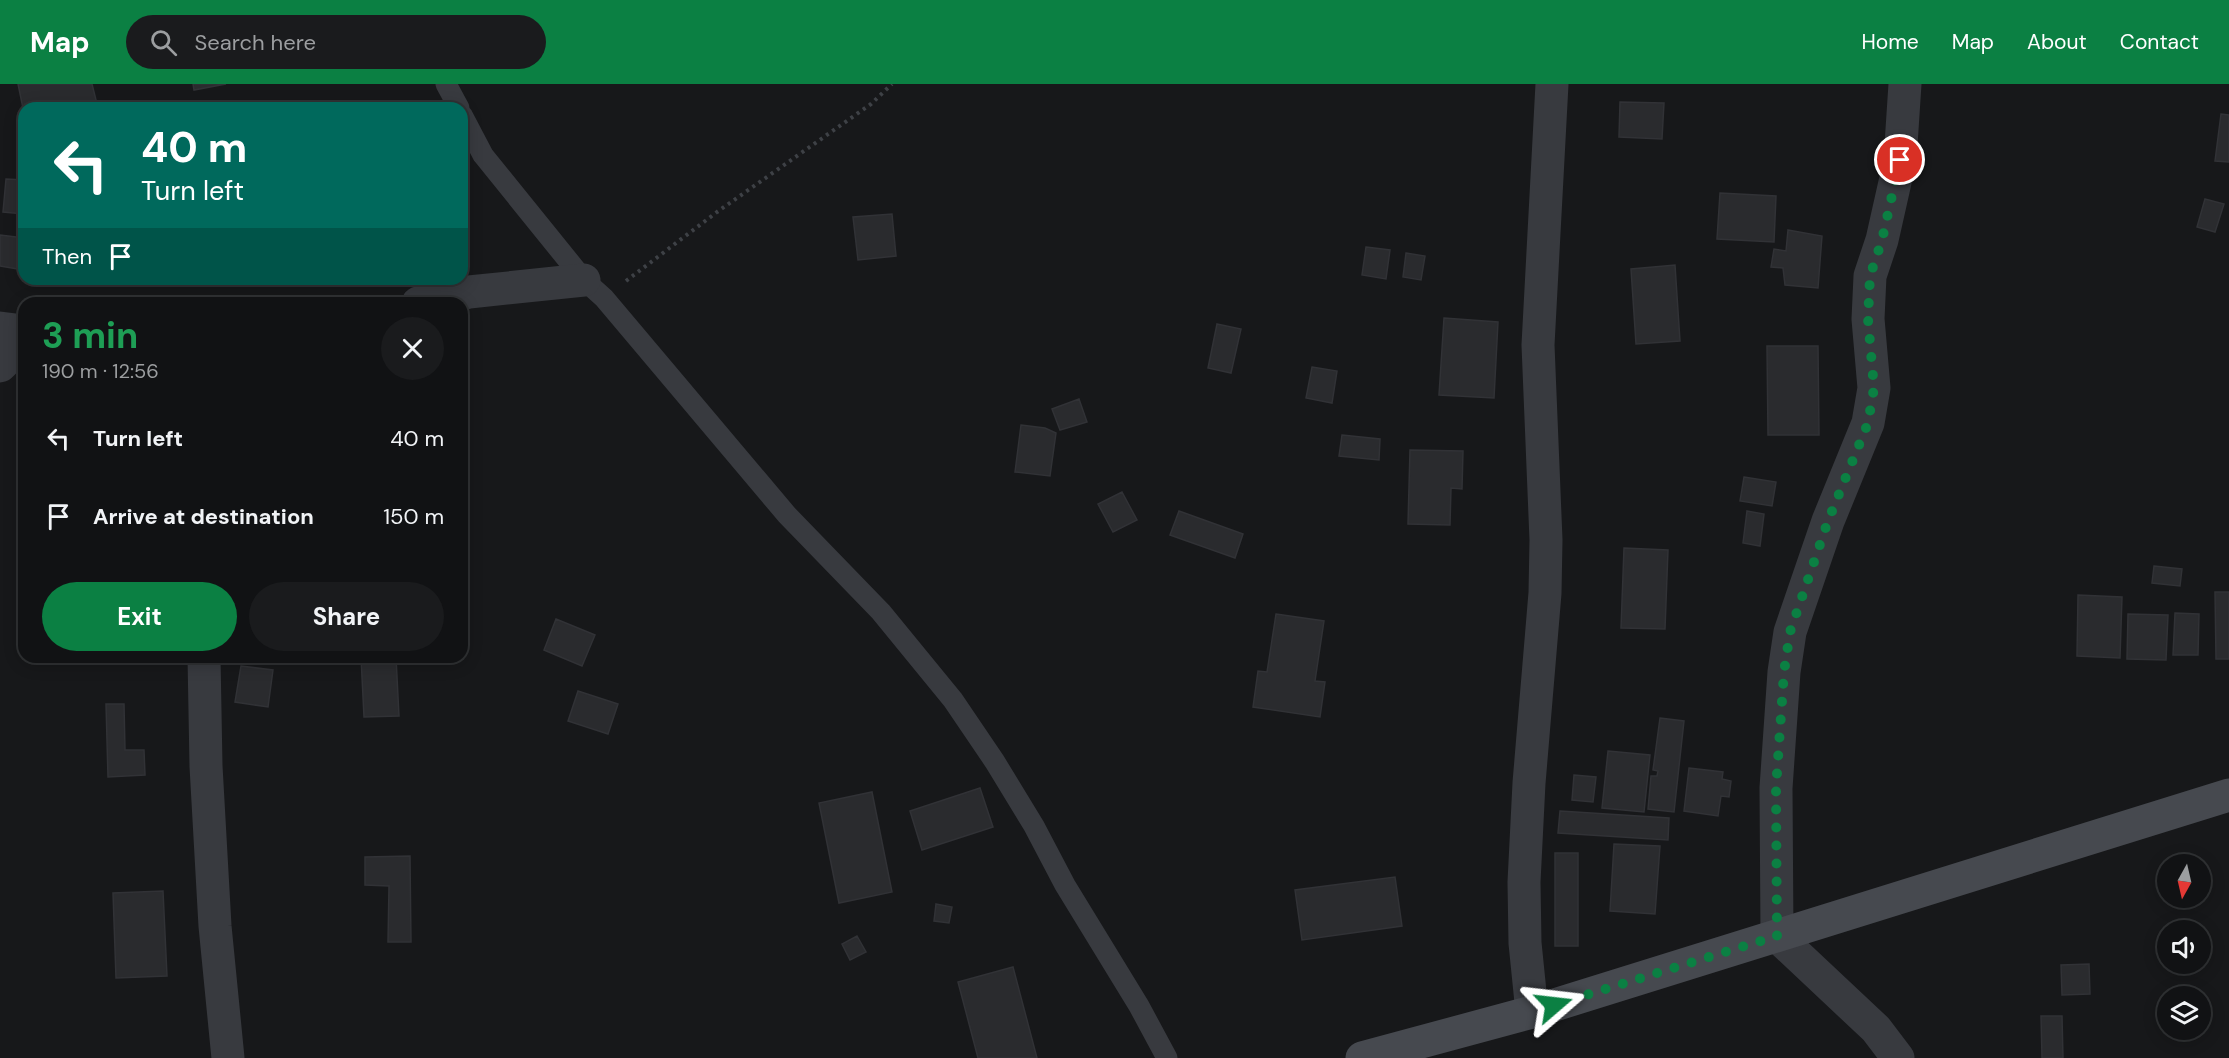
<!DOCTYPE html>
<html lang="en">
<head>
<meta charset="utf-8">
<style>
  body { margin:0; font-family:"DM Sans",sans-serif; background:#1a1b1d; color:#f1f3f6; height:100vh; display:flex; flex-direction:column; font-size:22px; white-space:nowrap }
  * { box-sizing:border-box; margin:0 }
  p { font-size:20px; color:#9c9ea0 }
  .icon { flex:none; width:33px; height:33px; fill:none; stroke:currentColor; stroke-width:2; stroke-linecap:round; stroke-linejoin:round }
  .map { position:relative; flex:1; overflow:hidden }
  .panel { position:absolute; left:18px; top:213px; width:450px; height:366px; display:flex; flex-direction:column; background:#111214; border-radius:18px; box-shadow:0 3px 15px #0003,0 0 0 2px #303234 }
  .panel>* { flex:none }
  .hud { position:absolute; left:18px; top:18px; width:450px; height:183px; border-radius:18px; box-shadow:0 3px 15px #0003,0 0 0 2px #303234; background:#00695c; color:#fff; overflow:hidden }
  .needle { width:39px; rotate:188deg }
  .controls { position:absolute; left:2157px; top:770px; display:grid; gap:12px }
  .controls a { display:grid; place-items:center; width:54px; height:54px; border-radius:50%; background:#111214; box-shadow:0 3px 15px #0003,0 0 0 2px #303234; font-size:30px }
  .pin { position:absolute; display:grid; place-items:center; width:51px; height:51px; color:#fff; margin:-26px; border:3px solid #fff; border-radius:50%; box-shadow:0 2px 6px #0007 }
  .me { position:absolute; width:66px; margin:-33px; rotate:73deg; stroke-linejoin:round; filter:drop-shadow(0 0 4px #0008) }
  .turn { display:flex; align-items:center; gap:21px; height:126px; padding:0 24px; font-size:27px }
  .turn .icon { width:78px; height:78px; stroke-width:2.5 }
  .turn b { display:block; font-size:42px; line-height:51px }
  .then { display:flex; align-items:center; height:57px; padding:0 24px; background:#0003; gap:12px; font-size:22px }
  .round { display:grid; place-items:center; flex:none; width:63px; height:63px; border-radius:32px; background:#1a1b1d }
  .overview { display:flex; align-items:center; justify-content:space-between; height:102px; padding:0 24px }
  h1 { font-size:36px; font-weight:700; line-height:45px; color:#1e9e55 }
  .action { display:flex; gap:12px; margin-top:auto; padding:12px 24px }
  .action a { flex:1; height:69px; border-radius:36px; background:#0b8043; color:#fff; font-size:24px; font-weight:700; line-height:69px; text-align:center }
  .action a+a { background:#1a1b1d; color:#f1f3f6 }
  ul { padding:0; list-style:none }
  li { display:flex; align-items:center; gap:18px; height:78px; padding:0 24px }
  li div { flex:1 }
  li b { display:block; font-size:22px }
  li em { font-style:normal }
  header { display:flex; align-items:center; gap:36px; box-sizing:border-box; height:84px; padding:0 30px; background:#0b8043; color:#fff }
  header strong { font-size:28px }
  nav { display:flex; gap:33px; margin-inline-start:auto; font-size:21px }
  .search { width:420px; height:54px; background:#1a1b1d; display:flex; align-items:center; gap:15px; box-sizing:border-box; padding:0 21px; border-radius:33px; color:#9c9ea0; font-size:22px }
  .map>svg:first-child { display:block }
  .building { fill:#2a2b2e; stroke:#313236; stroke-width:1.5 }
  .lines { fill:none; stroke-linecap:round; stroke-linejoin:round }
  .path { stroke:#3e4146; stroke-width:4; stroke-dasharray:3 4.5; stroke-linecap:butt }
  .lane { stroke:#383a3f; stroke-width:21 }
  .street { stroke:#383a3f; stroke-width:33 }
  .secondary { stroke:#46494f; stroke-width:33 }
  .route { stroke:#0b8043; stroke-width:10; stroke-dasharray:0 18 }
</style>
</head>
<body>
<header>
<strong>Map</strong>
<div class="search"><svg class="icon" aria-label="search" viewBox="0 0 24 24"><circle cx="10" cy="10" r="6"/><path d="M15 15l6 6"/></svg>Search here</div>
<nav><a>Home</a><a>Map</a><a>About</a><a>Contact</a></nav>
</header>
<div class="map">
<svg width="2229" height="974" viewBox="0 0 2229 974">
  <rect width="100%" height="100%" fill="#17181a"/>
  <path class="building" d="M18,0h74l6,24h-74v5z
    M193,0h33l-32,6z
    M1620,18l44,1 -2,36 -43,-2z
    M2221,30l8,1v47l-14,-1z
    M6,95l18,1v34l-21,-2z
    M1720,109l56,3 -2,46 -57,-3z
    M2205,115l19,5 -9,28 -18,-5z
    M892,130l4,42 -38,4 -5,-43z
    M1788,146l34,6 -4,52 -33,-3 -2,-17 -12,-1 3,-18 12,2z
    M0,151l24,3v32l-24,-4z
    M1366,163l24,3 -4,29 -24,-4z
    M1406,169l19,3 -4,24 -18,-3z
    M1675,181l5,76 -44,3 -5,-75z
    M1444,234l54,4 -4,76 -55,-3z
    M1217,240l24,5 -10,44 -23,-5z
    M1767,262h51l1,89h-51z
    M1312,283l25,4 -5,32 -26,-5z
    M1079,315l8,23 -27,8 -8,-21z
    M1021,341l24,3 11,5 -6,43 -35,-4z
    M1342,351l38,4 -1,21 -40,-4z
    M1410,366l53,1 -1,38 -11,-1 -1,37 -42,-1z
    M1744,393l32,5 -4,24 -32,-5z
    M1122,408l15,28 -24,12 -15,-28z
    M1179,427l64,23 -8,24 -65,-23z
    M1747,427l17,3 -4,32 -17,-3z
    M1624,464l44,2 -3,79 -44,-1z
    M2154,482l28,3 -2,17 -28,-3z
    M2215,508h14v67h-13z
    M2078,511l44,2 -2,61 -43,-2z
    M2175,529l24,1 -1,41h-25z
    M1276,530l48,7 -9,60 10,1 -5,35 -67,-10 5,-36 9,1z
    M2128,530l40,1 -2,45 -39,-1z
    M556,535l39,16 -13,31 -38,-16z
    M361,573h35l3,59 -35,1z
    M241,582l32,4 -5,37 -33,-5z
    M578,607l40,13 -10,30 -40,-13z
    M106,620h18l1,46h19l1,25 -37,2z
    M1660,634l24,3 -10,91 -26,-3 3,-33h6l1,-5 -5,-1z
    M1608,667l42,4 -6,57 -42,-4z
    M1689,684l34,4 -1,7 9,2 -2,16 -8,-1 -3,20 -34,-5z
    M1574,691l22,2 -3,25 -21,-2z
    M980,704l13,39 -71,23 -12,-39z
    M872,708l20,100 -53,11 -20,-100z
    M1560,727l109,7 -1,22 -110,-7z
    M1614,760l46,2 -5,68 -45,-3z
    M1555,769h23v93h-23z
    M410,772l1,86h-23l1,-56 -24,-1v-28z
    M1395,793l7,49 -100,14 -7,-50z
    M163,807l4,85 -51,2 -3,-85z
    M936,820l16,3 -3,16 -15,-2z
    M857,852l9,16 -16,8 -8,-16z
    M2089,880l1,30 -28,1 -1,-30z
    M1013,883l24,91h-59l-20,-76z
    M2041,932h21l1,42h-21z"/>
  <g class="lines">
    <path class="path" d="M626,197l91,-69 154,-108 21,-20"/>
    <path class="lane" d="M446,0l13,24
      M462,31l21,40 101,125 20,18 183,217 94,97 72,88 42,62 39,64 31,59 74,121 28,52"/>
    <path class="street" d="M418,219l51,-11 115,-12
      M0,244l24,3
      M0,282l24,-23
      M204,573l2,109 9,160 13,132
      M1532,928l-7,-69 -1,-61 5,-99 16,-190 1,-53 -8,-195 14,-261
      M1898,974l-22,-29 -99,-93 -1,-148 8,-116 6,-40 38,-111 40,-98 6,-35 -6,-69 2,-43 12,-36 18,-80 5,-76"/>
    <path class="secondary" d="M1362,974l170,-46 697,-217"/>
  </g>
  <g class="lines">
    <path class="route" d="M1554,921l223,-69 -1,-148 8,-116 6,-40 38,-111 40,-98 6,-35 -6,-69 2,-43 12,-36 18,-80"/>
  </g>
</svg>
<div class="controls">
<a><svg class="needle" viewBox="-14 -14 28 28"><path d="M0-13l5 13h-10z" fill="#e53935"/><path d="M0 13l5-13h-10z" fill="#9c9ea0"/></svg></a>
<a><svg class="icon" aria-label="sound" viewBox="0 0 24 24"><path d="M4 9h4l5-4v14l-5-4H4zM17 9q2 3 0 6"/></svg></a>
<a><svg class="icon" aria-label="layers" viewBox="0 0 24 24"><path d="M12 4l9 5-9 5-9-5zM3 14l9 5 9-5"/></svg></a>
</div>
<div class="pin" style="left:1900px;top:76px;background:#d93025"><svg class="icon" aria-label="arrive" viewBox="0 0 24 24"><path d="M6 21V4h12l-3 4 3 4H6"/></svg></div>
<svg class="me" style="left:1554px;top:921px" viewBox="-20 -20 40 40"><path d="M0-17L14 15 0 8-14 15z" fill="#0b8043" stroke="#fff" stroke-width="4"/></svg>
<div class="hud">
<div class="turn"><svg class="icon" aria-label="left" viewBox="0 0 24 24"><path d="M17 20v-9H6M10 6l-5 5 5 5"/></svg><div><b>40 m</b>Turn left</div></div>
<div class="then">Then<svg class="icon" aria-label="arrive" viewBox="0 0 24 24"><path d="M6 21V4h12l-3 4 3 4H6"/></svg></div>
</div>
<section class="panel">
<div class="overview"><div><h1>3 min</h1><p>190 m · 12:56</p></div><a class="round"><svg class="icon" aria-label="close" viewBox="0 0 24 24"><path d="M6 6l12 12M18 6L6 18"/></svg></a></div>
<ul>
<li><svg class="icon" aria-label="left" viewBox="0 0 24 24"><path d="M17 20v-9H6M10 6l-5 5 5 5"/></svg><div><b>Turn left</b></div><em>40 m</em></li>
<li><svg class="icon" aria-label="arrive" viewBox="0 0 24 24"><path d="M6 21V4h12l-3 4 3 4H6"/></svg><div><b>Arrive at destination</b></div><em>150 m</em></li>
</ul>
<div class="action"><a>Exit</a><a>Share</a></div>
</section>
</div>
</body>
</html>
